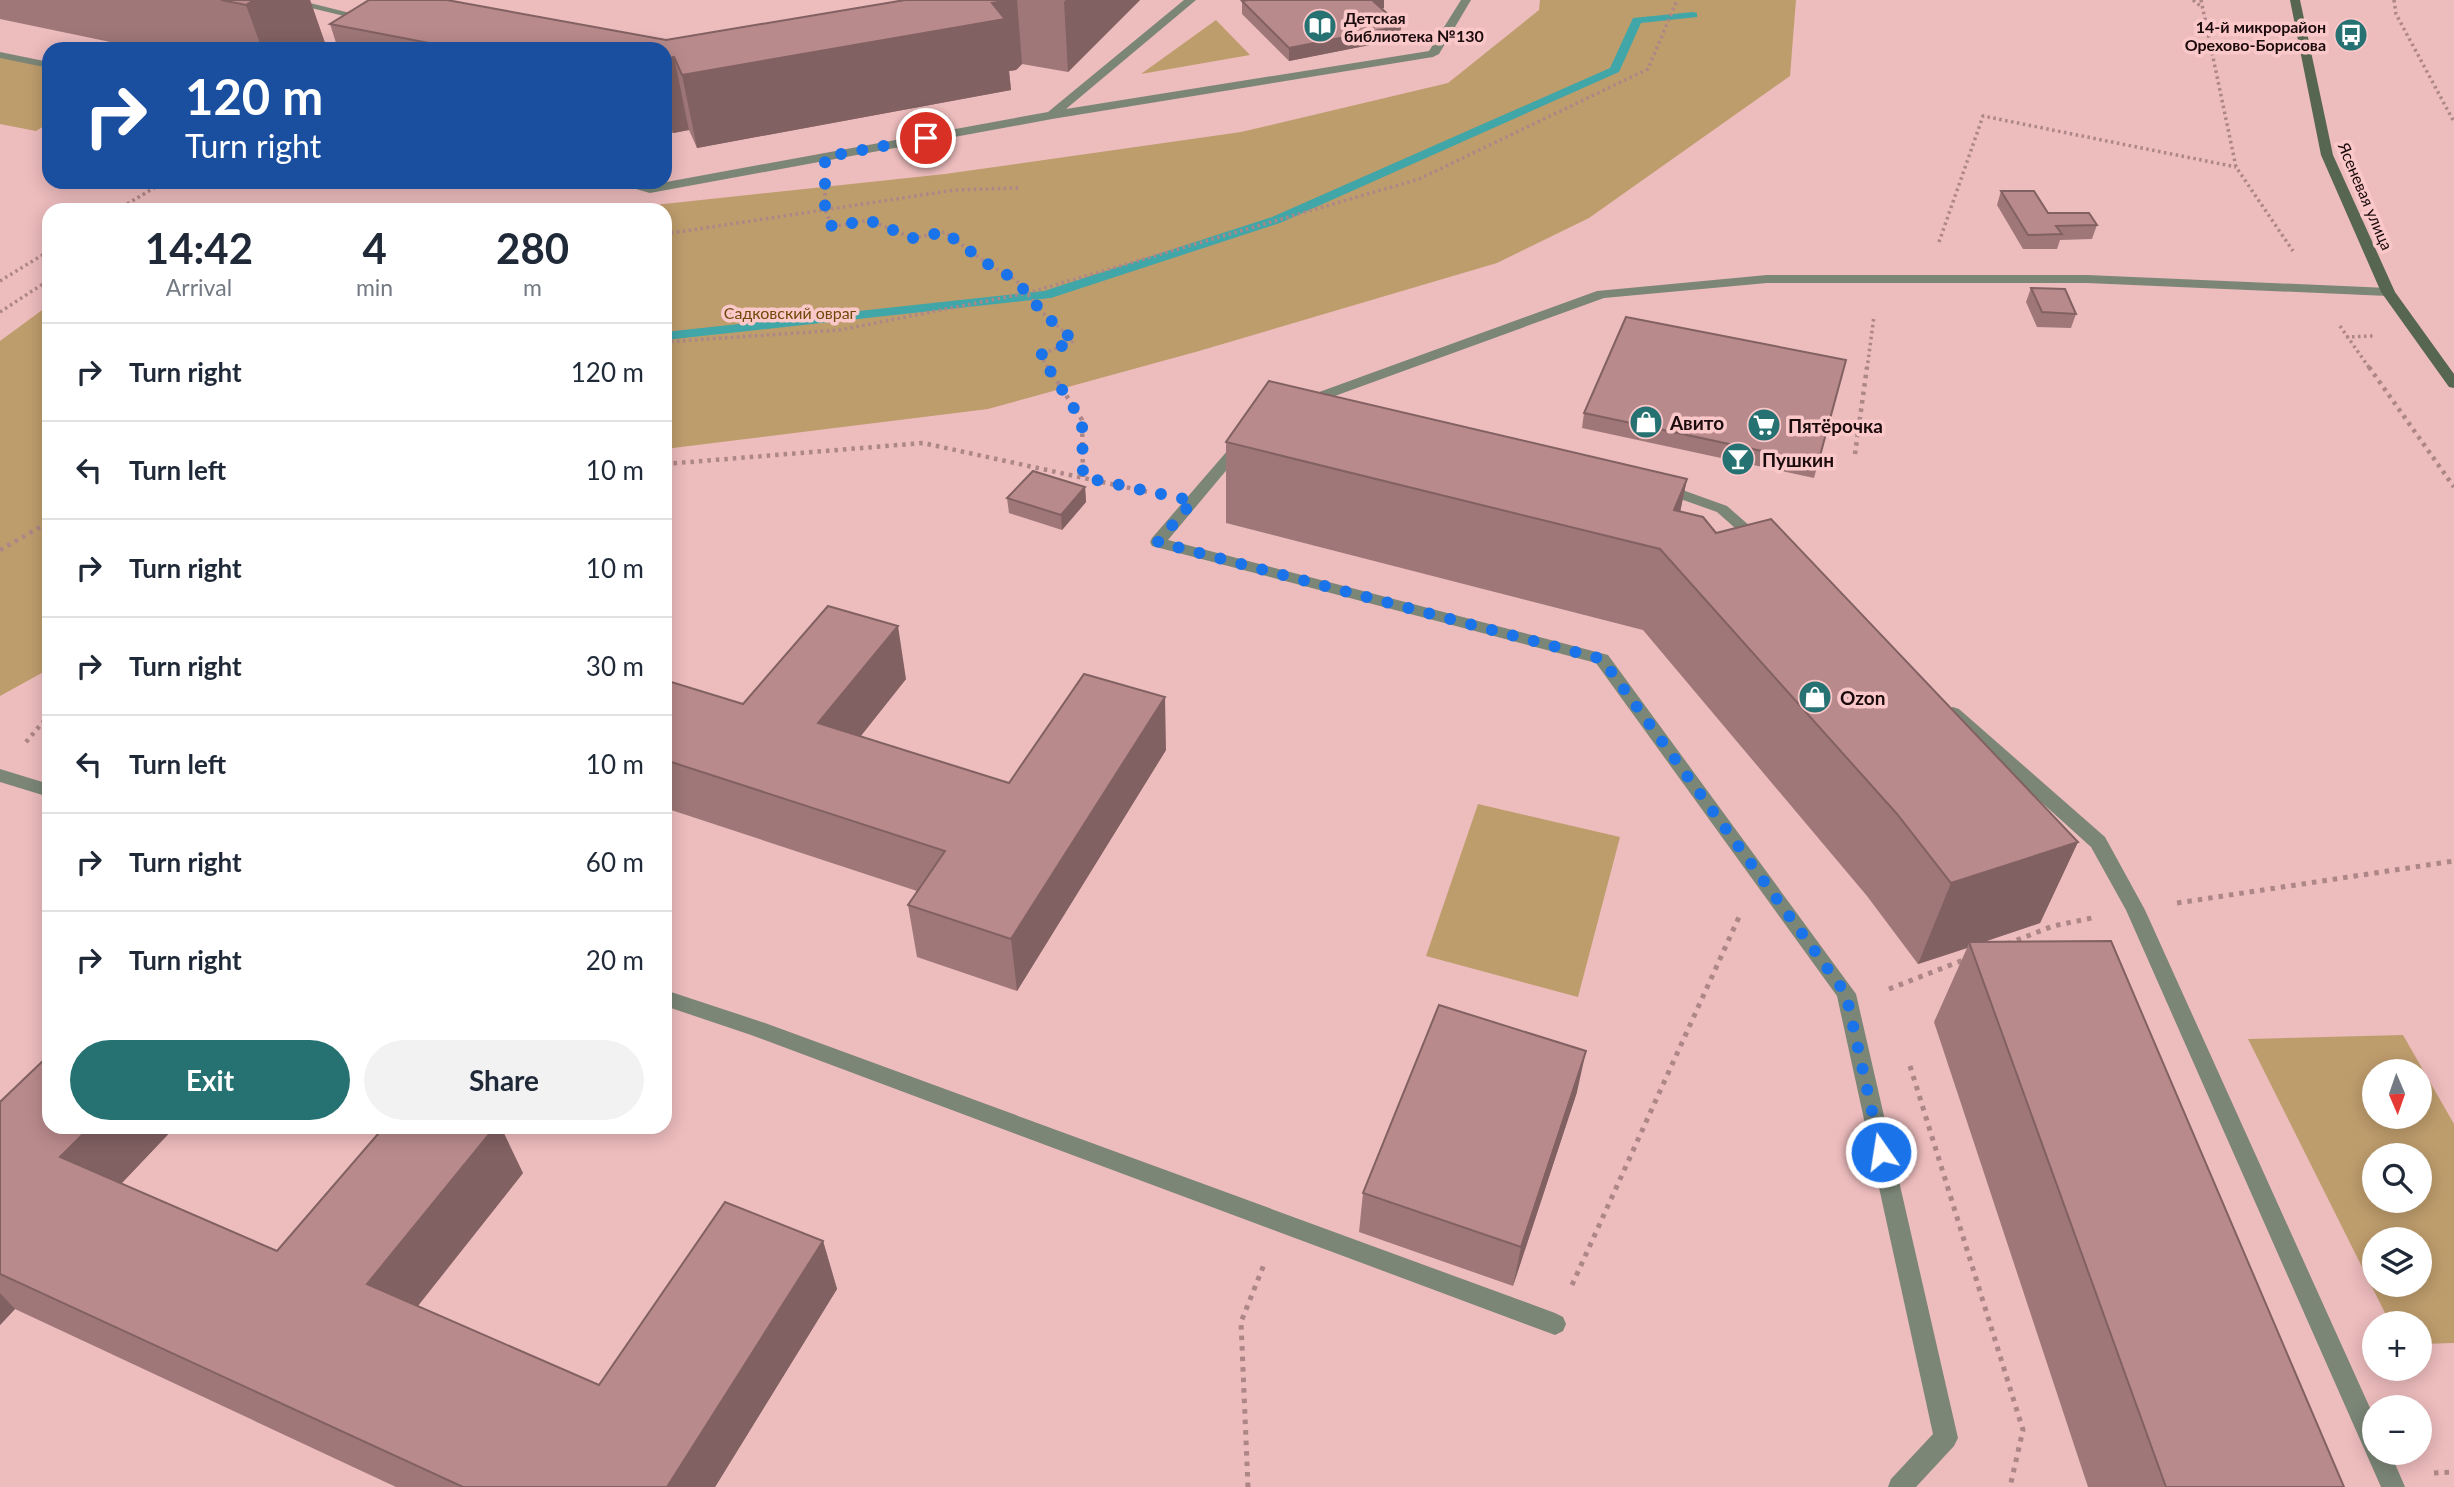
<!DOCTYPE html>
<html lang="en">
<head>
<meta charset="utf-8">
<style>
  body { margin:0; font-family:Lato,sans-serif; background:#f2f2f3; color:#1f2937; height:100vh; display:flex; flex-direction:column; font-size:26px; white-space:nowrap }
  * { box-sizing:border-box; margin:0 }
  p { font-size:23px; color:#747a83 }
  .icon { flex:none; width:38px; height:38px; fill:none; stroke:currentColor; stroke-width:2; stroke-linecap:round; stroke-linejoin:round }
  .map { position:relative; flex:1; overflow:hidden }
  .drawer { position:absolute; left:42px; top:203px; width:630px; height:931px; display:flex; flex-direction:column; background:#fff; border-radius:21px; box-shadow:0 4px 18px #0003 }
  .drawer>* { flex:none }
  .hud { position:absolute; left:42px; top:42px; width:630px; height:147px; border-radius:21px; box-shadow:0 4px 18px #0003; background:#1a4fa0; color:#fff; overflow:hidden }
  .needle { width:46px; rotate:178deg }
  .controls { position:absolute; left:2362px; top:1059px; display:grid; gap:14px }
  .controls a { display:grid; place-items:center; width:70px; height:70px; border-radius:50%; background:#fff; box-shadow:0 4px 18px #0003; font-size:35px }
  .pin { position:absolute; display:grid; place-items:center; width:60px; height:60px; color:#fff; margin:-30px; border:4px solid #fff; border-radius:50%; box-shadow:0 2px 7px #0007 }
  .me { position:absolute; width:77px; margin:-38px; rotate:347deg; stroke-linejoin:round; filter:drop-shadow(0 0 5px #0008) }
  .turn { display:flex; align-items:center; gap:24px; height:147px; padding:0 28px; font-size:32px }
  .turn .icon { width:91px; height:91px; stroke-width:2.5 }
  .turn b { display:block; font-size:49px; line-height:60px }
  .eta { display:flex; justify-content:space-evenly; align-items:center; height:119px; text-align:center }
  .eta b { font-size:42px; font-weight:700; line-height:49px }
  .cta { display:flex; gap:14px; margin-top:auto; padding:14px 28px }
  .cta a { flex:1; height:80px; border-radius:42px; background:#267172; color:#fff; font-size:28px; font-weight:700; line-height:80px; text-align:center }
  .cta a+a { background:#f2f2f3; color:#1f2937 }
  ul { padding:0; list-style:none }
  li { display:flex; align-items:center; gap:21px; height:98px; padding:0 28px; border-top:2px solid #e0e1e3 }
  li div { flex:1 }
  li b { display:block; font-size:26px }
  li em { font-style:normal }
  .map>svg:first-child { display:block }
  .green { fill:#be9d6d; fill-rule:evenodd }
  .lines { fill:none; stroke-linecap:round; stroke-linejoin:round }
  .stream { fill:#40a6a8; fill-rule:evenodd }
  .path-far2 { stroke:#ad8687; stroke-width:3.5; stroke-dasharray:2.5 3.5; stroke-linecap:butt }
  .path-far1 { stroke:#ad8687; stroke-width:4.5; stroke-dasharray:3.5 5; stroke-linecap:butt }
  .path { stroke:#ad8687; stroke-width:5; stroke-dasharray:4.5 6; stroke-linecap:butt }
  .service { fill:#7b8677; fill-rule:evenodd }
  .secondary { fill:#566650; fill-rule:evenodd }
  .wall { fill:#9f7778 }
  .shaded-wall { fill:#826162 }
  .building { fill:#b98a8c; stroke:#826162; stroke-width:2 }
  .route { stroke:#1a73e8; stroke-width:12; stroke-dasharray:0 21.6 }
  .labels { text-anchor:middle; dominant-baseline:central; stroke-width:7; stroke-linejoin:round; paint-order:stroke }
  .far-poi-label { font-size:16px; font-weight:bold; fill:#1b0b0c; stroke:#fbc8ca; text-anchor:start }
  .far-street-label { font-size:16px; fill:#1b0b0c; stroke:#fbc8ca }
  .far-park-label { font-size:16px; fill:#6d4a08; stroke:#fbc8ca }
  .poi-label { font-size:19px; font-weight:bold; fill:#1b0b0c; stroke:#fbc8ca; text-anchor:start }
</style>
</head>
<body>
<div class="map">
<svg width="2454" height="1487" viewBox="0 0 2454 1487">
  <rect width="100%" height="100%" fill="#edbcbd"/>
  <path class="green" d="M1540,0h256l-6,76 -201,142 -92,45 -298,88 -211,58 -323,40v-239h-57l337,-36 296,-42 207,-49 91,-73z
    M1216,20l34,35 -109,19z
    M0,55l49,10v58l-13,8 -36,-7z
    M49,305v364l-49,27v-355z
    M1478,804l142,33 -42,160 -152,-41z
    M2403,1035l51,89v219l-34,1v-21h-30l-142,-284zM2375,1071h45v45h-45zM2375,1155h45v45h-45zM2375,1239h45v45h-45z"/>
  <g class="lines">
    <path class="stream" d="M1693,12l4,1v4l-56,6 -22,49 -339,151 -229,75 -386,42v-8l379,-41 228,-74 338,-149 23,-50z"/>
    <path class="path-far2" d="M2193,0l10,8
      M2201,0l35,167 57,84
      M2394,0l2,14 58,108
      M825,193v16l7,18 36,-7 45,18 32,-6 41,31 30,17 27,33 31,28 -34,14 9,14
      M117,210l47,-28
      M665,234l290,-44 64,-2
      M1939,242l44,-126 253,51
      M0,281l49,-30
      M0,312l49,-32
      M2340,326l30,43
      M2346,337l27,-1
      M665,342l175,-12 187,-37 392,-114 229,-110 29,-69
      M1867,369l7,-53"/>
    <path class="path-far1" d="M1048,367l34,53 1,57
      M2369,367l85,120
      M1855,454l12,-87
      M665,464l258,-21 225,49
      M0,550l49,-28
      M26,742l23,-27"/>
    <path class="path" d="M2177,903l277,-42
      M2007,944l46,-18 39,-8
      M1889,989l77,-30
      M1910,1066l113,364 -13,57
      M1572,1285l167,-368
      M2434,1473l20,-1
      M1248,1487l-7,-165 24,-60"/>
    <path class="service" d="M278,0h20l76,19 -5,3z
      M1184,0h12l-130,109 363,-58 32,-51h10l-32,54 -6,3 -381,62 -402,74 -39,-11 39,3 398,-73z
      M0,52l49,10v6l-49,-10z
      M1767,275h320l301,13 7,4 -7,4 -301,-13h-320l-163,15 -294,107h-10l-2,-3 2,-3 297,-108z
      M1240,441l7,4 -2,3 -77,92 440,115 248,339 102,444 -4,8 -38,41h-28l3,-8 42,-45 -96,-438 -241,-333 -444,-117 -2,-4 2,-4 83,-96z
      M1663,483l64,23 40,35 -2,3h-12l-36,-32 -59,-21 -3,-3 3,-3z
      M1953,707l6,2 146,128 40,73 230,509v33h15l15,35h-24l-255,-577 -35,-63 -144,-130 -3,-4 3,-4z
      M0,769l49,15v13l-49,-15z
      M665,990l100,33 790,290 8,4 3,7 -3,7 -8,4 -804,-300 -86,-29z"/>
    <path class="secondary" d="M2290,0h10l33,155 62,137 59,82v14l-5,-1 -68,-95 -60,-137z"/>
  </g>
  <path class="wall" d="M0,0h310l15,43 -10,6h-171l-144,-30z
    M905,0h235l-72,72 -46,-8 -6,6 -7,1 2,19 -314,58 -8,-18 -16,3 -8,-2v-82h-327l-8,-25 336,16z
    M1248,0h136v8l-2,1 19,17 -1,13 -111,22 -47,-47v-13z
    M2001,191l47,22 49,12 -5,14 -32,1 -3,9h-34l-26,-44z
    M2031,288l45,26 -5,14 -34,-1 -11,-25z
    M1846,360l-32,118 -232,-50 2,-15z
    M1226,442l461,37 -7,33 36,21 362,309 -38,81 -56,19 360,545h-256l-154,-465 33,-74 -49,16 -51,-68 -224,-266 -417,-107z
    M1085,487l1,15 -24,28 -53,-17 -2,-15z
    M906,679l-46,58 149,46 157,-33 -149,241 -100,-34 -9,-52 9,-14 -252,-83v-128l78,24z
    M1577,1092l-64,194 -154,-54 4,-39z
    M0,1102l49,25h126l-54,57 156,67 246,-78 -105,133 181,79 224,-144 14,48 -122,198h-319l-381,-178 -15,16z"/>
  <path class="shaded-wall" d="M254,0h56l15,43 -10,6h-53l-16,-44z
    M1009,0h8l5,64 -6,6 -7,1 2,19 -314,58 -15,-73 310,-72z
    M1066,0h74l-72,72 -4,-70z
    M1370,0h14v8l-15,3z
    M1401,26l-1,13 -111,22v-13z
    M674,57l15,73 -16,3 -8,-39v-35z
    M1687,479l-17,81 4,-50z
    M1085,487l1,15 -24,28 -1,-15z
    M898,626l8,53 -77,97 -11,-53z
    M1165,697l1,53 -149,241 -6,-52z
    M2078,842l-38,81 -69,23 -2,-4 -2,6 -49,16 33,-81z
    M1586,1051l-9,41 -64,194 8,-39z
    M90,1127h85l-76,80 -39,-50z
    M495,1127h6l22,46 -126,159 -30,-48z
    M823,1241l14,48 -122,198h-48z
    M0,1293l15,16 -15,16z"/>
  <path class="building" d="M221,0h33l-8,5z
    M369,0h78l219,40 239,-40h104l-17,3 13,16 -323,56 -8,-18 -9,2v-10h-205l-130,-25z
    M1248,0h124l29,26 -112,22 -47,-47z
    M2001,191h33l14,22h41l8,12 -41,1 6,8 -34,1z
    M2031,288l34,1 11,25 -34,-2z
    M1626,317l220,43 -28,103 -234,-50z
    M1269,381l418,98 -13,31 29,7 13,16 55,-14 307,323 -127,41 -54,-69 -237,-265 -434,-107z
    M1033,471l52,16 -24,28 -54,-17z
    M828,606l70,20 -80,97 191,60 75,-109 81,23 -154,242 -103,-34 37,-54 -280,-91v-80l78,24z
    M2111,941l233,546h-178l-197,-545z
    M1439,1005l147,46 -65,196 -158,-54z
    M49,1055v72h41l-30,30 217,94 107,-124h111l-128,157 232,101 126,-183 98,39 -156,246h-204l-463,-213v-172z"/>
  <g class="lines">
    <path class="route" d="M926,138l-101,19v51l7,19 36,-7 45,18 32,-6 41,31 30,17 27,33 31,28 -34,14 42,66 1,56 110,24 -35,41 444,117 244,335 35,158"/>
  </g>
  <defs>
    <symbol id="library-disc" viewBox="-11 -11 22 22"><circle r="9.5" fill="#267172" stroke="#fbc8ca"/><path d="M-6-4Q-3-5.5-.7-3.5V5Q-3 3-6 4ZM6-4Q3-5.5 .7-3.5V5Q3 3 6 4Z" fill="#fff"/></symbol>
    <symbol id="bus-disc" viewBox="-11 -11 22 22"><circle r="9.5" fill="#267172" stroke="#fbc8ca"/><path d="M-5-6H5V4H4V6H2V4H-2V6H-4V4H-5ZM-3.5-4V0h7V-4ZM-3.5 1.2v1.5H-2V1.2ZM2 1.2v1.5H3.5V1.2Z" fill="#fff"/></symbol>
    <symbol id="shop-disc" viewBox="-11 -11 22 22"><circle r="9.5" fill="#267172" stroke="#fbc8ca"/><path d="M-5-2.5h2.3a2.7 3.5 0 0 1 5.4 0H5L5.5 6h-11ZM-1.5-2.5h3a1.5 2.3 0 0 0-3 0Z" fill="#fff"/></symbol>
    <symbol id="supermarket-disc" viewBox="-11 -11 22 22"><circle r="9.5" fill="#267172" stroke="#fbc8ca"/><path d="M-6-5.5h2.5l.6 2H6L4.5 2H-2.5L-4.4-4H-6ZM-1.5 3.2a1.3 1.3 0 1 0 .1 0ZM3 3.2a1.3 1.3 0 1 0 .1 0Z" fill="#fff"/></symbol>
    <symbol id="bar-disc" viewBox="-11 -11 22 22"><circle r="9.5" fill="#267172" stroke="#fbc8ca"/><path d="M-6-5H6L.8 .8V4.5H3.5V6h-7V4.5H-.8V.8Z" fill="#fff"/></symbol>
  </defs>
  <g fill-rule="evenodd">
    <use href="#library-disc" x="1301" y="7" width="38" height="38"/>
    <use href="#bus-disc" x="2332" y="16" width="38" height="38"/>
    <use href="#shop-disc" x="1627" y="403" width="38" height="38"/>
    <use href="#supermarket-disc" x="1745" y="406" width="38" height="38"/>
    <use href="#bar-disc" x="1719" y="440" width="38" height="38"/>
    <use href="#shop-disc" x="1796" y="678" width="38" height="38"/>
  </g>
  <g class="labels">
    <g class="far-poi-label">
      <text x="1344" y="17">Детская<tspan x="1344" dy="18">библиотека №130</tspan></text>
      <text x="2326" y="26" text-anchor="end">14-й микрорайон<tspan x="2326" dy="18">Орехово-Борисова</tspan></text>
    </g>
    <g class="far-street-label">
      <text transform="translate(2366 196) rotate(67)">Ясеневая улица</text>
    </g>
    <g class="far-park-label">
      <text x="790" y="312">Садковский овраг</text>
    </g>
    <g class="poi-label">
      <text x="1670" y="422">Авито</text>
      <text x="1788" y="425">Пятёрочка</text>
      <text x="1762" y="459">Пушкин</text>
      <text x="1840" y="697">Ozon</text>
    </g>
  </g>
</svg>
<div class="controls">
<a><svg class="needle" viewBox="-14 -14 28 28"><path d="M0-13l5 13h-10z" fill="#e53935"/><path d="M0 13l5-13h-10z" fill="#747a83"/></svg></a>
<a><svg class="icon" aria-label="search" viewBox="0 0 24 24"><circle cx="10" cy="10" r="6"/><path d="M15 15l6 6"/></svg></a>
<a><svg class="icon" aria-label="layers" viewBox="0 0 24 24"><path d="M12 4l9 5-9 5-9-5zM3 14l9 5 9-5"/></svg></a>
<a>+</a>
<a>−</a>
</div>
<div class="pin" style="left:926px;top:138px;background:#d93025"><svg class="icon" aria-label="arrive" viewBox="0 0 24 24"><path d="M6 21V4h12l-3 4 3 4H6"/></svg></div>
<svg class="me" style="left:1881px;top:1152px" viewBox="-20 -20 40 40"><circle r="17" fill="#1a73e8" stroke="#fff" stroke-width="3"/><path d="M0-11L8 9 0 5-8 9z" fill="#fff"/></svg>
<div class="hud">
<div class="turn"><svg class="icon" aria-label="right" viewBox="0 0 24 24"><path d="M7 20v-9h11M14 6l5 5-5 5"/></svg><div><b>120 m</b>Turn right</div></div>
</div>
<section class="drawer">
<div class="eta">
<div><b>14:42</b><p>Arrival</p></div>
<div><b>4</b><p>min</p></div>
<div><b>280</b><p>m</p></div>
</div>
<ul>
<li><svg class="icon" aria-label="right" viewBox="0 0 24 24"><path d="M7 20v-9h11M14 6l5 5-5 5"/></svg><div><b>Turn right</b></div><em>120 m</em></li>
<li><svg class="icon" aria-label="left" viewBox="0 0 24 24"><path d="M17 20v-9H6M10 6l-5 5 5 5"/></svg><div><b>Turn left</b></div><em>10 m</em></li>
<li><svg class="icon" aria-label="right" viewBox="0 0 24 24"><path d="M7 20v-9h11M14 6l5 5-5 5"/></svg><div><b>Turn right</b></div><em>10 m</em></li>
<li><svg class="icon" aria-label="right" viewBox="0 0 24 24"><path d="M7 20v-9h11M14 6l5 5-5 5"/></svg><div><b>Turn right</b></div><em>30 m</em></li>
<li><svg class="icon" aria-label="left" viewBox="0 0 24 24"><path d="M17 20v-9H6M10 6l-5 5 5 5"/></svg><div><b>Turn left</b></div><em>10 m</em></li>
<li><svg class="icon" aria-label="right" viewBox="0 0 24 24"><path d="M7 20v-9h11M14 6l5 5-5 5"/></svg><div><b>Turn right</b></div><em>60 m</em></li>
<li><svg class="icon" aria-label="right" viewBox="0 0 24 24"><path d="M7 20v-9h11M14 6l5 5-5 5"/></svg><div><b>Turn right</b></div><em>20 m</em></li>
</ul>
<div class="cta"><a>Exit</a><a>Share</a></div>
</section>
</div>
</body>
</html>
